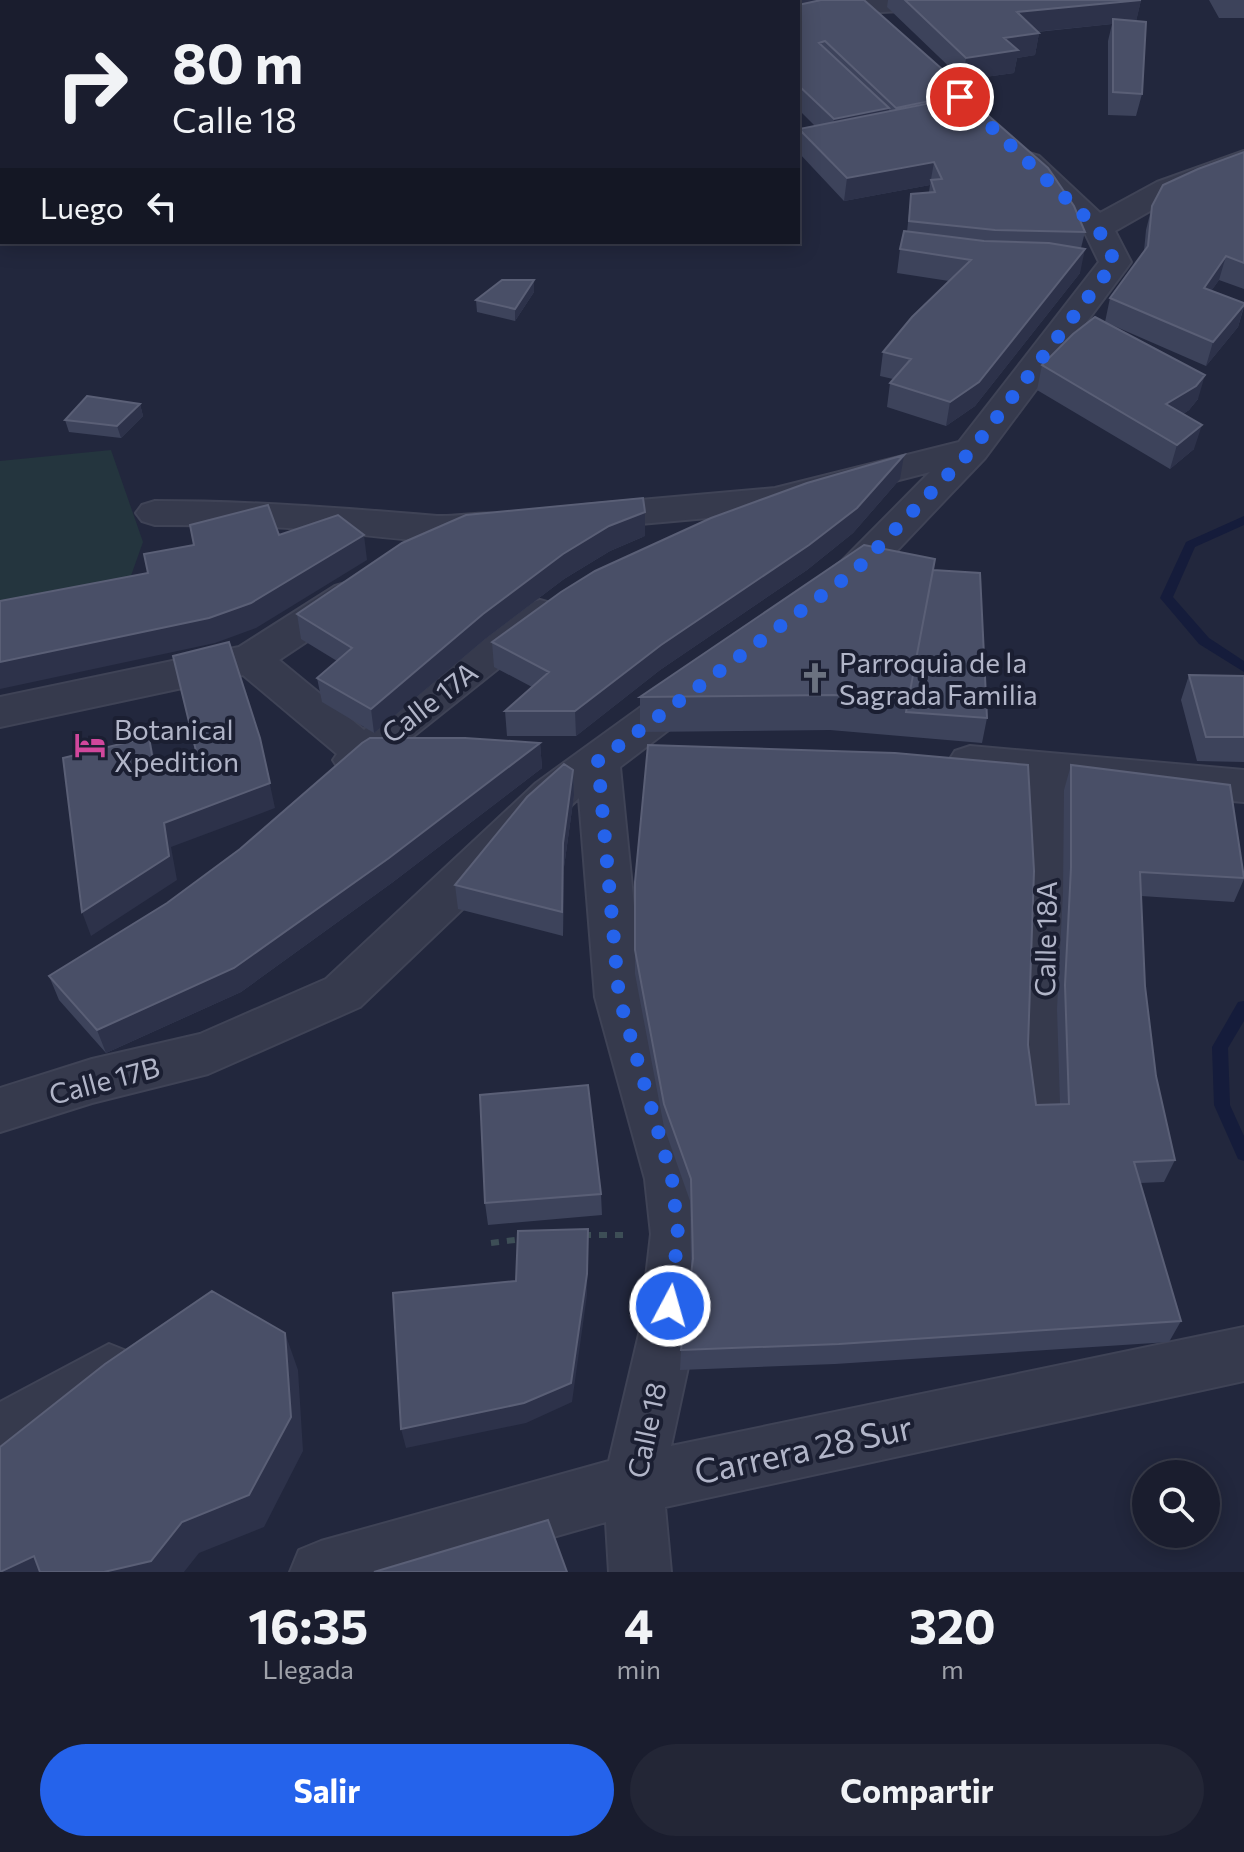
<!DOCTYPE html>
<html lang="es">
<head>
<meta charset="utf-8">
<style>
  body { margin:0; font-family:Commissioner,sans-serif; background:#232636; color:#f1f3f6; height:100vh; display:flex; flex-direction:column; font-size:30px; white-space:nowrap }
  * { box-sizing:border-box; margin:0 }
  p { font-size:26px; color:#9fa2aa }
  .icon { flex:none; width:44px; height:44px; fill:none; stroke:currentColor; stroke-width:2; stroke-linecap:round; stroke-linejoin:round }
  .map { position:relative; height:1572px; overflow:hidden }
  .panel { display:flex; flex-direction:column; background:#1a1d2e; flex:1 }
  .panel>* { flex:none }
  .guide { position:absolute; left:0px; top:0px; width:800px; height:244px; box-shadow:0 4px 20px #0003,0 0 0 2px #383b4a; background:#1a1d2e; color:#f1f3f6; overflow:hidden }
  .fabs { position:absolute; left:1132px; top:1460px; display:grid; gap:16px }
  .fabs a { display:grid; place-items:center; width:88px; height:88px; border-radius:50%; background:#1a1d2e; box-shadow:0 4px 20px #0003,0 0 0 2px #383b4a; font-size:40px }
  .pin { position:absolute; display:grid; place-items:center; width:68px; height:68px; color:#fff; margin:-34px; border:4px solid #fff; border-radius:50%; box-shadow:0 2px 8px #0007 }
  .me { position:absolute; width:88px; margin:-44px; rotate:6deg; stroke-linejoin:round; filter:drop-shadow(0 0 6px #0008) }
  .turn { display:flex; align-items:center; gap:28px; height:168px; padding:0 40px; font-size:36px }
  .turn .icon { width:104px; height:104px; stroke-width:2.5 }
  .turn b { display:block; font-size:56px; line-height:68px }
  .then { display:flex; align-items:center; height:76px; padding:0 40px; background:#0003; gap:16px; font-size:30px }
  .eta { display:flex; justify-content:space-evenly; align-items:center; height:136px; text-align:center }
  .eta b { font-size:48px; font-weight:700; line-height:56px }
  .action { display:flex; gap:16px; margin-top:auto; padding:16px 40px }
  .action a { flex:1; height:92px; border-radius:48px; background:#2563eb; color:#fff; font-size:32px; font-weight:700; line-height:92px; text-align:center }
  .action a+a { background:#232636; color:#f1f3f6 }
  .map>svg:first-child { display:block }
  .green { fill:#24353e }
  .lines { fill:none; stroke-linecap:round; stroke-linejoin:round }
  .stream { fill:#151c3b; fill-rule:evenodd }
  .minor-casing { stroke:#3f4356; stroke-width:4 }
  .path { stroke:#3d4e56; stroke-width:6; stroke-dasharray:8 8; stroke-linecap:butt }
  .minor { fill:#363a4d; fill-rule:evenodd }
  .wall { fill:#3d435b }
  .shaded-wall { fill:#2d324a }
  .building { fill:#494f67; stroke:#5a5f76; stroke-width:2 }
  .route { stroke:#2563eb; stroke-width:14; stroke-dasharray:0 25.2 }
  .labels { text-anchor:middle; dominant-baseline:central; stroke-width:8; stroke-linejoin:round; paint-order:stroke }
  .poi-label { font-size:28px; fill:#b1b5c8; stroke:#1b1f32; text-anchor:start }
  .street-label { font-size:28px; fill:#b1b5c8; stroke:#1b1f32 }
  .near-street-label { font-size:34px; fill:#b1b5c8; stroke:#1b1f32 }
</style>
</head>
<body>
<div class="map">
<svg width="1244" height="1572" viewBox="0 0 1244 1572">
  <rect width="100%" height="100%" fill="#22273d"/>
  <path class="green" d="M0,0h563l-561,2 -2,157z
    M111,450l32,92 -16,45 -127,26v-152z"/>
  <g class="lines">
    <path class="stream" d="M1244,516v9l-49,22 -22,50 36,41 35,23v11l-45,-28 -39,-46 26,-56z
      M1244,1001v20l-16,27 2,57 14,31v25l-6,-2 -24,-54 -2,-58 26,-45z"/>
    <defs>
      <path id="minor" d="M848,0h129l-4,6 -9,2 -103,5 -63,14v-16z
        M1244,151v19l-66,25 -63,36 16,31 -5,7 -141,189 -115,121c-18,13 -28,22 -50,16l-6,-9 6,-9 22,-16 88,-89 -155,40 -191,17 -13,-3 -6,-9 6,-9 13,-3 191,-17 184,-46 140,-180 -14,-29 -66,-65 -5,-6 5,-6 10,-3 10,3 61,57 57,-31z
        M155,501c94,0 187,7 282,15 24,1 49,-6 72,0l6,9 -6,9c-62,16 -132,1 -195,-4 -53,-5 -106,-5 -159,-5l-13,-4 -6,-8 6,-8z
        M349,582l14,4 6,9 -6,9 -84,56 85,70 162,-126 14,-4 14,4 6,10 -6,10 -144,115 19,5 7,11 -7,11c-18,6 -33,2 -52,3 -15,2 -21,7 -37,2l-7,-11 4,-6 -94,-79 -243,52v-30l239,-50 96,-61z
        M689,678l15,5 6,10 -6,10 -84,64 23,230 56,182 6,55 -9,96 -25,116 573,-119v54l-579,126 6,65h-62l-3,-50 -176,50h-140l9,-22 22,-9 288,-80 31,-131 11,-96 -6,-55 -50,-182 -16,-199 -219,209 -152,67 -116,29 -92,29v-44l92,-29 108,-25 126,-55 210,-196 138,-100z
        M970,746l274,24v32l-175,-15 -1,322 -8,16 -18,6 -18,-6 -8,-16 9,-326 -55,-5 -15,-5 -7,-11 7,-11z
        M109,1344l20,8 9,20 -9,20 -108,64 -21,8v-62z"/>
    </defs>
    <use href="#minor" class="minor-casing"/>
    <path class="path" d="M583,1235h42
      M491,1243l31,-4"/>
    <use href="#minor" class="minor"/>
  </g>
  <path class="wall" d="M634,0h58v2h-58z
    M699,0h165l104,98 117,134 -4,16 -1,25 -105,133 -29,20 -59,-19 3,-24 3,-4 -13,-3 3,-24 66,-71 -52,-8 3,-24 7,-17 4,-38 18,-2 1,-7 -86,16 -46,-49 1,-23 16,-3 -16,-16 -1,16v-124h-98z
    M888,0h253l-5,21 6,73 -6,22 -28,-1v-74l4,-17 -75,8 2,1 -4,22 -18,3 -3,15 -51,7 -76,-73z
    M1209,0h35v18h-25z
    M1244,152v137l-25,-9 -8,11 33,12v4l-6,20 -32,39 -101,-44 5,-24 34,-47 2,-21 6,-24z
    M534,280v12l-19,29 -38,-9 -1,-12z
    M1042,365l156,34 -9,11 -6,4 11,35 -24,20 -133,-79z
    M140,404l3,12 -22,22 -52,-6 -4,-12z
    M900,479l-47,54 -46,37 -147,100 -84,66h-69l-2,-25 27,-24 -38,-20 -2,-25z
    M645,536l-35,15 -46,28 -79,60 -111,94 -52,-31 -5,-24 20,-17 -36,-22 -4,-25z
    M933,570l54,148 -5,25 -152,-13 -190,2v-35z
    M1189,675l55,1v86l-47,-1 -16,-61z
    M540,743l2,25 -149,114 -152,110 -135,61 -47,-53 -10,-24 118,-73 73,-54z
    M648,745l380,300 8,60 24,-1 -3,-95 6,-117 1,-102 7,-25 173,109v5l-10,23 -93,-6 4,90 11,90 19,84 -11,22 -24,1 41,138 -12,21 -334,22 -155,6 1,-20 10,-79 -1,-70 -26,-74 -29,-153v-92z
    M573,770l1,25 -10,72 -1,69 -105,-27 -3,-24z
    M601,1194l1,21 -114,10 -3,-22z"/>
  <path class="shaded-wall" d="M680,0h12v2h-24z
    M767,0h70l-39,15v-13h-34v-1z
    M1141,0l-5,22 -23,-3 -1,5 -99,10 4,-22z
    M1039,33l-4,22 -18,3 -3,15 -51,7 3,-22 38,-20z
    M969,93l-4,23 -72,14 3,-22z
    M889,108l-2,23 -56,11 3,-23z
    M934,162l-4,23 -86,16 3,-23z
    M1085,249l-5,24 -105,133 -29,20 4,-24z
    M1226,256l-7,24 -22,31 7,-23z
    M534,280v12l-19,29v-12z
    M1244,305l-6,22 -32,39 7,-24z
    M1205,375l-7,24 -9,11 -30,19 7,-25z
    M140,404l3,12 -22,22 -4,-12z
    M1202,425l-8,24 -24,20 7,-24z
    M904,455l-4,24 -47,54 -46,37 -147,100 -84,66 -1,-25z
    M645,512v24l-35,15 -46,28 -79,60 -111,94 -3,-24 112,-95 80,-60 46,-28z
    M364,535l3,25 -111,68 -41,15 -215,46v-27z
    M149,737l7,25 6,29 -8,-24z
    M260,738l15,70 -104,39 6,33 -86,56 -9,-24 82,-89z
    M540,743l2,25 -149,114 -152,110 -135,61 -9,-23z
    M573,770l1,25 -10,72 -1,69v-93z
    M588,1229l-1,66 -15,107 -46,21 -120,25 -5,-19z
    M285,1333l13,37 5,81 -39,76 -65,26 -15,19h-80l78,-50z
    M34,1556l12,16h-45z"/>
  <path class="building" d="M651,0h29l-12,2h-15z
    M722,0h29l-9,2h-18z
    M821,0h43l105,93 -73,15 -71,-67 -6,2 70,65 -55,11 -36,-34v-80z
    M905,0h236l-124,12 22,21 -35,5 14,12 -52,8z
    M1113,19l33,3 -4,72 -29,-2z
    M966,96l82,72 26,38 11,26 -90,-2 -86,-9 2,-27 24,-2 -4,-12 11,-1 -8,-17 -87,16 -48,-49z
    M1244,152v111l-18,-7 -22,32 40,15v2l-31,37 -103,-44 38,-52 4,-40 11,-21 35,-16z
    M904,231l80,10 65,2 36,6 -106,133 -29,20 -60,-19 21,-24 -28,-7 29,-35 59,-57 -71,-11z
    M502,280h32l-19,29 -39,-9z
    M1095,317l110,58 -9,11 -30,18 36,21 -25,20 -135,-80 31,-31z
    M87,396l53,8 -23,22 -52,-6z
    M904,455l-47,53 -48,37 -148,100 -86,66h-70l44,-39 -57,-30 69,-50 34,-21 116,-53 96,-35z
    M643,498l2,14 -36,14 -46,28 -80,60 -112,95 -54,-31 35,-30 -55,-34 105,-71 64,-28z
    M268,505l11,30 59,-20 26,20 -113,68 -42,15 -209,44v-61l148,-28 -4,-19 50,-9 -4,-20z
    M864,545l71,14 -27,143 -74,-7 -194,2z
    M933,570l47,3 7,145 -81,-6z
    M229,642l31,96 10,45 -106,40 5,33 -87,56 -19,-154 86,-21 5,30 43,-12 -24,-99z
    M1189,675l55,1v61h-38z
    M370,738h95l75,5 -151,115 -155,110 -137,62 -48,-54 118,-73 73,-54 122,-106z
    M648,745l247,8 133,12 6,106 -6,174 8,60 33,-1 -4,-119 6,-117v-103l159,20 14,93 -104,-6 5,114 11,90 19,84 -41,2 47,159 -342,23 -158,6 12,-91 -2,-80 -27,-75 -29,-154v-68z
    M564,764l9,6 -10,73 -1,69 -107,-27 72,-88z
    M588,1085l13,109 -116,9 -5,-108z
    M588,1229l-1,45 -16,109 -47,20 -123,26 -8,-136 123,-12 2,-50z
    M212,1291l73,42 6,84 -42,78 -67,27 -31,39 -47,11h-64l-6,-16 -34,16v-125l105,-83z
    M548,1520l19,52h-193z"/>
  <g class="lines">
    <path class="route" d="M670,1306l8,-72 -6,-55 -53,-182 -21,-236 258,-191 116,-120 143,-188 -17,-33 -138,-132"/>
  </g>
  <defs>
    <symbol id="church-bare" viewBox="-9 -9 18 18"><path d="M-1.2-6h2.4v3.5h3.3v2.4h-3.3V6h-2.4V-.1h-3.3v-2.4h3.3Z" fill="#6b7280" stroke="#1b1f32" stroke-width="2.5" paint-order="stroke"/></symbol>
    <symbol id="hotel-bare" viewBox="-9 -9 18 18"><path d="M-6-4.5h1.5V1H6V5H4.5V3h-9V5H-6ZM-4 0a1.8 1.8 0 1 1 3.6 0ZM.5 0V-2.5h3Q6-2.5 6 0Z" fill="#d1479c" stroke="#1b1f32" stroke-width="2.5" paint-order="stroke"/></symbol>
  </defs>
  <g fill-rule="evenodd">
    <use href="#church-bare" x="793" y="656" width="44" height="44"/>
    <use href="#hotel-bare" x="68" y="723" width="44" height="44"/>
  </g>
  <g class="labels">
    <g class="poi-label">
      <text x="839" y="662">Parroquia de la<tspan x="839" dy="32">Sagrada Familia</tspan></text>
      <text x="114" y="729">Botanical<tspan x="114" dy="32">Xpedition</tspan></text>
    </g>
    <g class="street-label">
      <text transform="translate(429 702) rotate(-38)">Calle 17A</text>
      <text transform="translate(1045 939) rotate(-89)">Calle 18A</text>
      <text transform="translate(104 1080) rotate(-15)">Calle 17B</text>
      <text transform="translate(646 1430) rotate(-78)">Calle 18</text>
    </g>
    <g class="near-street-label">
      <text transform="translate(803 1448) rotate(-12)">Carrera 28 Sur</text>
    </g>
  </g>
</svg>
<div class="fabs">
<a><svg class="icon" aria-label="search" viewBox="0 0 24 24"><circle cx="10" cy="10" r="6"/><path d="M15 15l6 6"/></svg></a>
</div>
<div class="pin" style="left:960px;top:97px;background:#d93025"><svg class="icon" aria-label="arrive" viewBox="0 0 24 24"><path d="M6 21V4h12l-3 4 3 4H6"/></svg></div>
<svg class="me" style="left:670px;top:1306px" viewBox="-20 -20 40 40"><circle r="17" fill="#2563eb" stroke="#fff" stroke-width="3"/><path d="M0-11L8 9 0 5-8 9z" fill="#fff"/></svg>
<div class="guide">
<div class="turn"><svg class="icon" aria-label="right" viewBox="0 0 24 24"><path d="M7 20v-9h11M14 6l5 5-5 5"/></svg><div><b>80 m</b>Calle 18</div></div>
<div class="then">Luego<svg class="icon" aria-label="left" viewBox="0 0 24 24"><path d="M17 20v-9H6M10 6l-5 5 5 5"/></svg></div>
</div>
</div>
<section class="panel">
<div class="eta">
<div><b>16:35</b><p>Llegada</p></div>
<div><b>4</b><p>min</p></div>
<div><b>320</b><p>m</p></div>
</div>
<div class="action"><a>Salir</a><a>Compartir</a></div>
</section>
</body>
</html>
